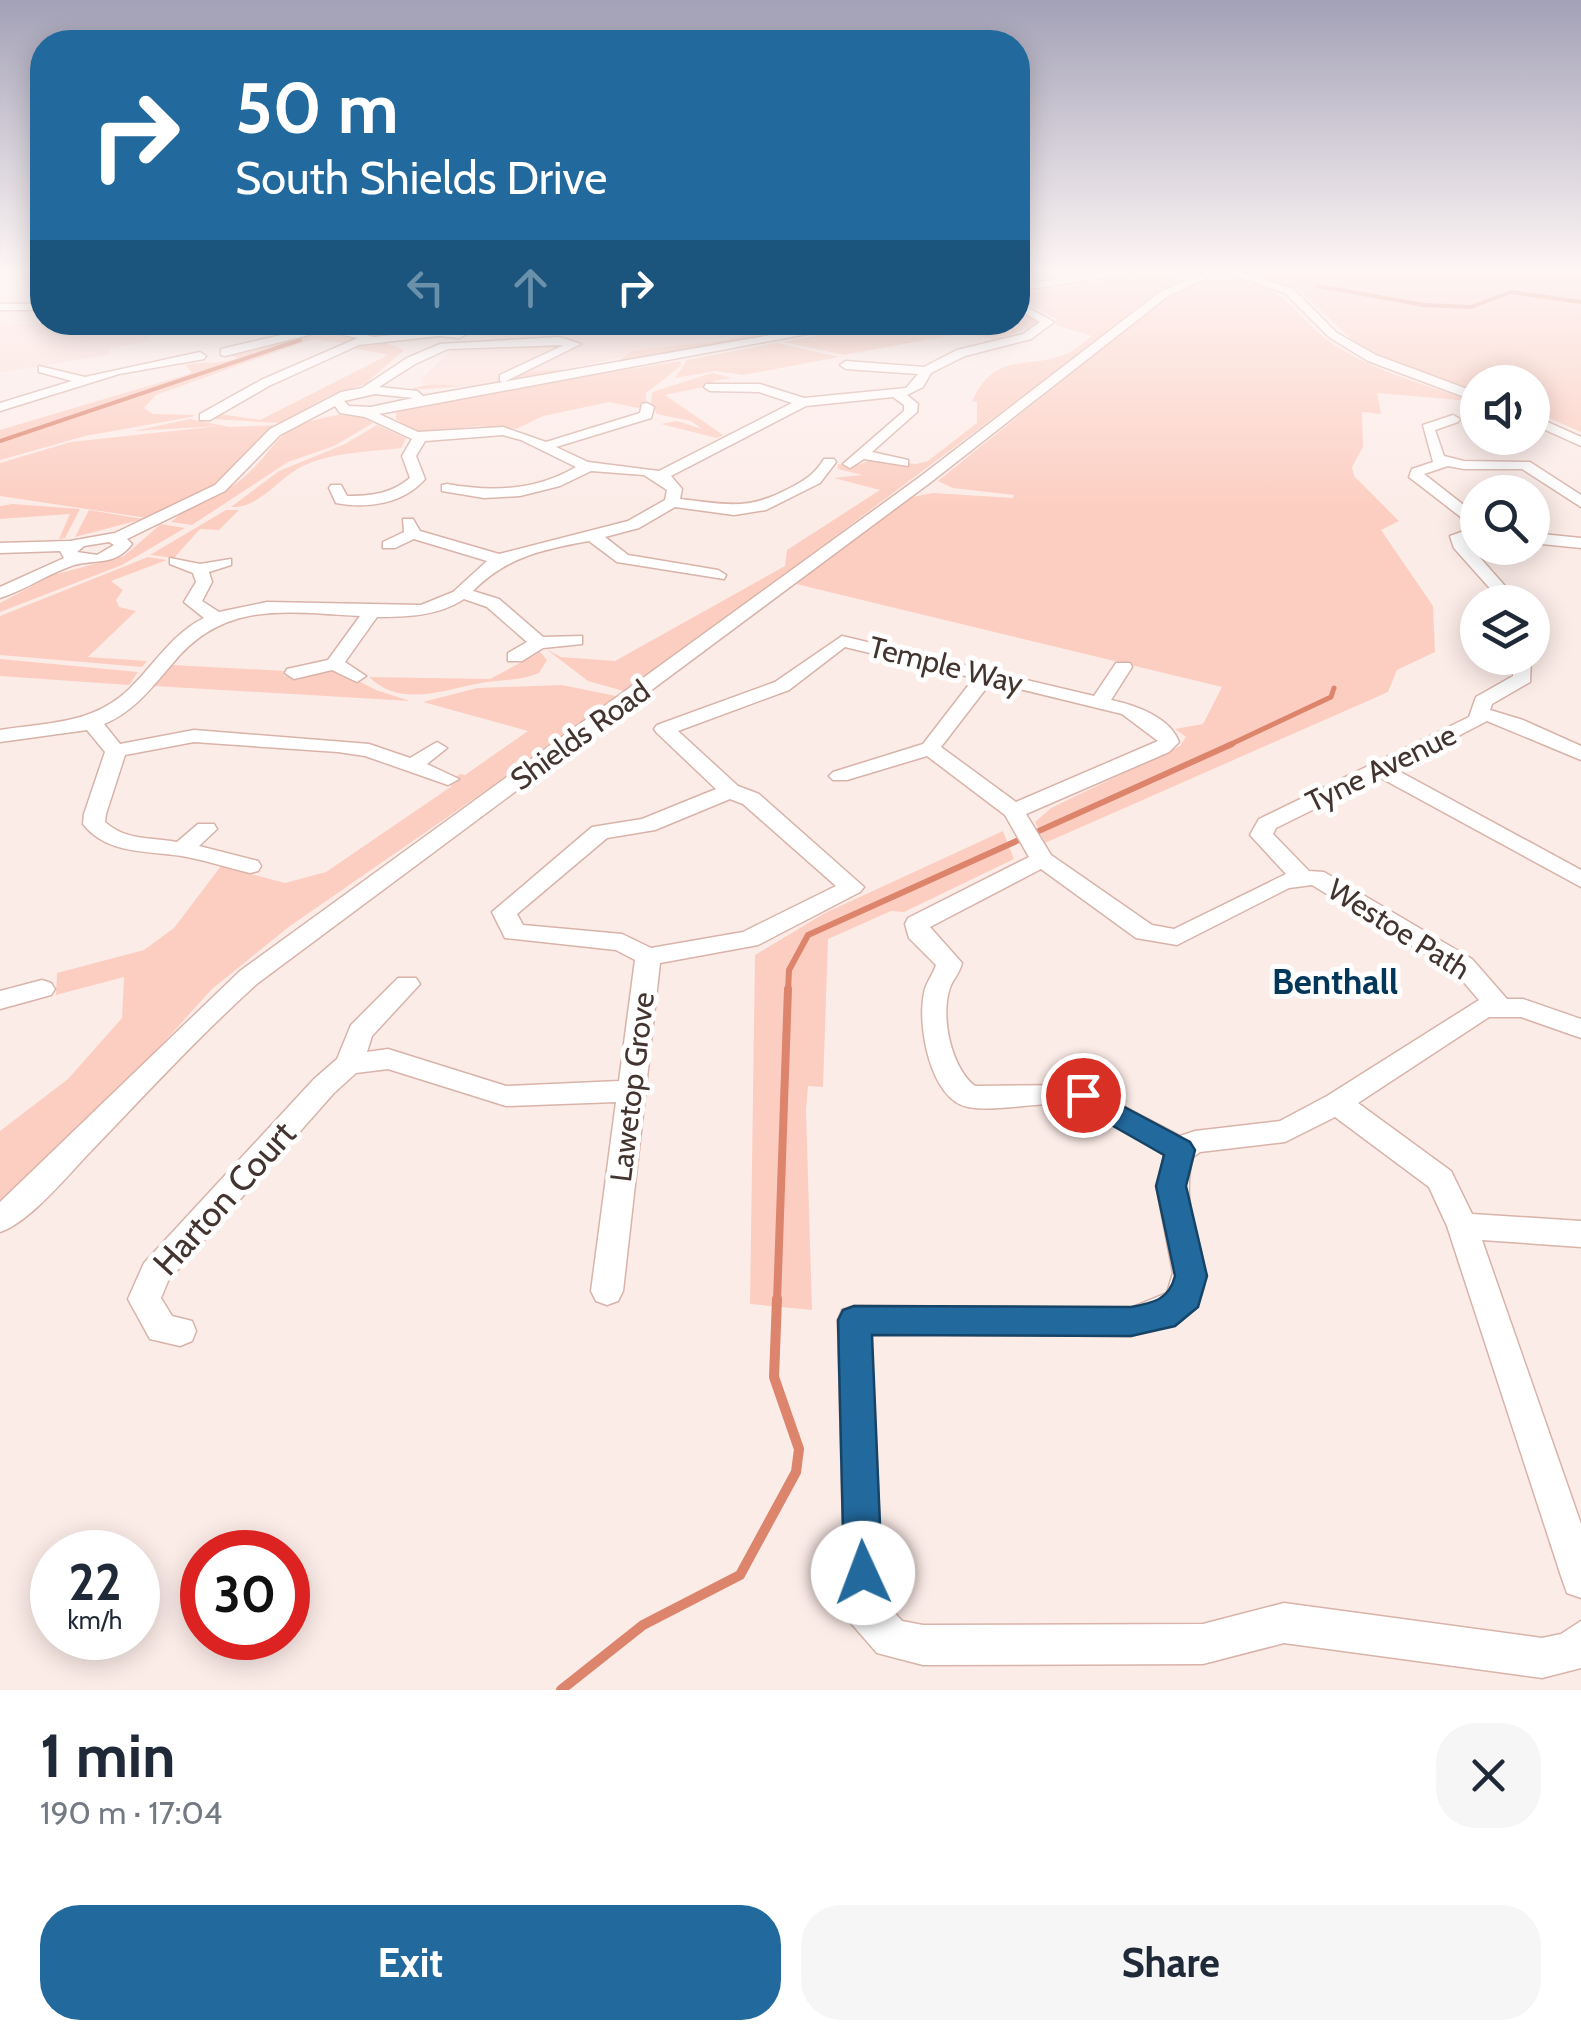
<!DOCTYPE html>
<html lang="en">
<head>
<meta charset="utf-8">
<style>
  body { margin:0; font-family:Cabin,sans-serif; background:#f6f6f7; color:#1f2937; height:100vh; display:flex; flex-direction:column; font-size:38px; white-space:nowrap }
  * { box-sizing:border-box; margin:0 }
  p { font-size:32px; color:#747a83 }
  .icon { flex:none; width:55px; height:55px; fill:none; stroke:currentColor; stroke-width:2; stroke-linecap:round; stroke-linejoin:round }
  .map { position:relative; height:1690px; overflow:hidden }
  .details { display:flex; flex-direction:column; background:#fff; flex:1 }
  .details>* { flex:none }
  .guide { position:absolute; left:30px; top:30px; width:1000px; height:305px; border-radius:40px; box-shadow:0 5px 25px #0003; background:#22699d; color:#fff; overflow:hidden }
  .controls { position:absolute; left:1460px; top:365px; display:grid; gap:20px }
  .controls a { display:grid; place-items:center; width:90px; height:90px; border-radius:50%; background:#fff; box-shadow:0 5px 25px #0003; font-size:50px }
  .speed { position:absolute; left:30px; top:1530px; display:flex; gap:20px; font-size:50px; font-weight:700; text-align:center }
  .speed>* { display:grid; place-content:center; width:130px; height:130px; border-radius:50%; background:#fff; box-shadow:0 5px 25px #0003; line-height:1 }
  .speed small { font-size:25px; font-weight:400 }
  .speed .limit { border:15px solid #d22; background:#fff; color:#111 }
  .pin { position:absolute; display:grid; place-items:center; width:85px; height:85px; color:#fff; margin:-42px; border:5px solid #fff; border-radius:50%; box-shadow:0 2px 10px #0007 }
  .me { position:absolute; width:110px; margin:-55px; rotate:358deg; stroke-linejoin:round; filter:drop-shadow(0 0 8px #0008) }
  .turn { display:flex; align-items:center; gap:35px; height:210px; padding:0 40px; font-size:45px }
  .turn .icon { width:130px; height:130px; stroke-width:2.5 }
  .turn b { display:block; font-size:70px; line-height:85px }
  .lanes { display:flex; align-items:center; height:95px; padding:0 40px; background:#0003; justify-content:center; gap:50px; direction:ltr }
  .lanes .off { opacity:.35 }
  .round { display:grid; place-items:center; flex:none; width:105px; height:105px; border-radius:40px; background:#f6f6f7 }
  .headline { display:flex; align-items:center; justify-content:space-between; height:170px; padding:0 40px }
  h1 { font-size:60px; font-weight:700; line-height:75px }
  .primary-button { display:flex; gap:20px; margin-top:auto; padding:20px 40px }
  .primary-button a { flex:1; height:115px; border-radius:40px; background:#22699d; color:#fff; font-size:40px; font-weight:700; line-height:115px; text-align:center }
  .primary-button a+a { background:#f6f6f7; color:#1f2937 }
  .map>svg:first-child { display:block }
  .built { fill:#fce0d9 }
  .green { fill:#fccec1 }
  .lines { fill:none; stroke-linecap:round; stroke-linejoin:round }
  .stream-far4 { stroke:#dd846d; stroke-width:4 }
  .stream-far3 { stroke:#dd846d; stroke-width:5 }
  .stream-far2 { stroke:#dd846d; stroke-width:6 }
  .stream-far1 { stroke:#dd846d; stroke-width:8 }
  .stream { stroke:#dd846d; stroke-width:10 }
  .minor-casing { stroke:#d8b3a9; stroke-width:3 }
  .minor { fill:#fff; fill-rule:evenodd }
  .route { fill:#22699d; stroke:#164466; stroke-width:2.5 }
  .labels { text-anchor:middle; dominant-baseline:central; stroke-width:10; stroke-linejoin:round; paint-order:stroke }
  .street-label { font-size:30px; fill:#433430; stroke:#fdfefd }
  .quarter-label { font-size:35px; font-weight:bold; fill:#02375a; stroke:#fdfefd }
  .near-street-label { font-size:35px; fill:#433430; stroke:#fdfefd }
</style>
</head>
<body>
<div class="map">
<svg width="1581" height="1690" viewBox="0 0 1581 1690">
  <rect width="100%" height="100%" fill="#fcece8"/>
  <path class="built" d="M163,323l-21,20 -31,5 -4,7 -107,18v-49z
    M485,323h313l-319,63 -56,-2 -1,-6 30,-28 39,-1 5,-9 -20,-8z"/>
  <path class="green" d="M1240,272h341v160l-48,-21 -1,-29h-54l-1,10 -105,-34 -74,-69z
    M1165,274l19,7 -21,10 -536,401 -39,-11 -42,-32 15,8 54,4 170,-95 2,-16 93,-60 -46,-12 28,-3 -24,-6v-5l16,2 21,-7 41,5 12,-3 49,-38v-21l-5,-1c24,-51 51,-30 94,-47 9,-3 18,-13 26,-18l-36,-11v-6l-38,-21 4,-4 110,-19z
    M1210,278c75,-6 79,40 131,71 39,24 86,36 130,52l-94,-8 4,21 -19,-2 1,35 -11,20 2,9 45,45 -18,9 52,76 2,46 -38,18 -9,22 -343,151 -10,-21 16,-14 129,-62 6,-9 -11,-8 28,-5 19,-37 -426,-103 116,-87 21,-4 80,5 1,-3 -61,-7 -15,-7 233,-188z
    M1018,309l21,14 -41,17 -35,-7 -119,22 -61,-13 101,-19 134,-1z
    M798,323h55l-330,59 -114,8c23,-11 45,-2 70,-4 19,-1 35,-11 53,-14 29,-5 77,5 98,-21l89,-10z
    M317,332l37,2 3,4 -12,5 -32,-4 -157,56 -12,13 9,6 43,1 -5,2 -106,19 -85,24v-30l192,-57 -7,-8c18,-4 32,0 52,-7l-9,-4z
    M386,343l18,7 -39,34 -34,11 -51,28 -67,-4 7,-5 40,6 128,-65 -34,-7z
    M777,343l62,14 -96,18 -27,-4 -41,7 12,-18z
    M680,361l1,5 -35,27v11l-8,4 -29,-6 -66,14 -27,13 -38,-3 -52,6 -14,-2 -16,-11v-6l41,-13z
    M712,373l20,5 -20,3 6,3 -53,11 58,40 -6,3 -56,-14 16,-3 25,8 -11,-8 -34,-7 -6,-10 1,-12z
    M338,415l25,2 10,6 -39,23 -46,16 -96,63 -21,-3c16,-16 47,-24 67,-40 46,-36 29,-55 100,-67z
    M190,419l39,8 51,-2 -29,21 -22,29 -27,19 -55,24 -147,-22v-33l71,-21 148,-16 -85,5z
    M377,425l29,13 -5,10c-32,4 -73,4 -102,20 -23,13 -40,40 -68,39l48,-36 66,-27z
    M13,504l67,5 -15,29 -6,1 11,-25 -70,5v-13z
    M89,510l54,9 -68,18z
    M226,510h13l-20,20 -19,-1 -26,29 -24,-3z
    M161,524l24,4 -63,37 -122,47v-9l53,-28 71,-19z
    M148,557l19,3 -56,21 12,9 -7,10 3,7 17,4 -48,46 59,4 -5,6 -142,-12v-39z
    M540,652l7,8 -8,13c-22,9 -40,6 -63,11 -35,7 -77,23 -107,-7l121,2z
    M0,659l138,13 -9,13 -129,-9z
    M173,665l112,6 -1,5 49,-8 43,22 34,11 -256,-15z
    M562,685l59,12 -331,229 -78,63 -120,133 -92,82v-73l68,-52 54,-61 2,-41 -68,18 1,-22 87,-23 30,-22 47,-62 64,17 41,-11 126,-86 -4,-3 12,-9 5,1 63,-44 -105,-29 54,-14z
    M1003,831l11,28 -110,53 -13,-1 -63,28 -5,148 -15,-1 -2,24 6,200 -62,-6 5,-349 70,-42z"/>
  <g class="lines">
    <path class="stream-far4" d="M1318,286l106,19 47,2 40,-15 70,10
      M0,441l300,-101"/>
    <path class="stream-far3" d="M1227,746l104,-49 3,-9"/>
    <path class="stream-far2" d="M788,992l1,-22 19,-35 424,-191"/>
    <path class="stream-far1" d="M777,1301l11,-312"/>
    <path class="stream" d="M561,1690l82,-65 97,-50 56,-103 3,-23 -25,-72 3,-78"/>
    <defs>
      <path id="minor" d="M1109,272h28l-119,19v-6z
        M1225,272h16l52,17 44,44 39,22 102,38v9l-110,-41 -39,-24 -44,-44z
        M1201,274l9,2 -42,20 -237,186 -673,501c-59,53 -112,111 -167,168 -23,24 -61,71 -91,81v-30l240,-231 681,-495 239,-184z
        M33,277l9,1v6l-13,-2z
        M1018,302l36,20 -23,17 -66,17 -34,17 -8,14 -16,8 11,9 -1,8 -45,40 36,8v6l-44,-7 -14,9 -7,-4 61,-53v-6l-11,-8 -87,9 -135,70 11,13 -2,10c45,5 67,12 108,-10 16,-8 27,-15 36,-30h10l2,3 -16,21 -54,27 -32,5 -59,-8 -36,21 -34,9 23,18 90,15 8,5 -2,4 -107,-17 -28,-21c-45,8 -83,16 -116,50l26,8 44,38 39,-1v8l-39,4 -21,13h-14v-8l19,-11 -40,-35 -23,-8c-26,17 -57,18 -87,18l-32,45 21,14 -9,6 -25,-12 -38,9 -9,-6 2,-4 41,-9 32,-44c-73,-4 -136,-16 -187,47 -21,24 -39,49 -69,61l16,20 74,-14 175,14 41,14 27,-16 10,6 -20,16 32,15 -11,6 -83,-29 -27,-4 -144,-10 -69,13 -19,59 -1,8c21,19 46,15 72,20l21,-18h16l3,5 -18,17 59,15 3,5 -3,5 -8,2c-21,-5 -42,-12 -63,-16 -36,-7 -79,-1 -104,-33l1,-10 21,-62 -18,-22 -87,12v-12c52,-8 99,-6 136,-48 22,-23 39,-50 68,-64l-20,-16 12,-20 -3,-9 -23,-9v-6l30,6 31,-5v6l-22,7 3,10 -10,19 17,11 48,-10 154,3 32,-13 34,-31 -73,-22 -19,9h-12v-6l21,-10 -1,-13h10l7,12 79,23 129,-33 37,-21 2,-10 -23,-15 -53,-4 -31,15 -40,10 -36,2 -42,-7v-6l5,-1c45,8 88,7 129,-17l-55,-27 -18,-5 -78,6 -9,15 9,23c-22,25 -58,30 -89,24l-7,-15 2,-3h10l6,11c24,0 44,-2 63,-18l-8,-22 10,-17 -47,-22 -25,-4 -5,-7 -55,29 -55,56 -98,48 5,5c-17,22 -35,15 -58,21 -25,8 -48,25 -74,33v-11l64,-29 -4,-7 -60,2v-10l70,-2 45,-8 100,-48 55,-56 71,-37 21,-4 45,-30 33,-14 119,-7 22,7 -77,38 -4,-1v-6l64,-30 -116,4 -33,15 -36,23 38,4 6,5 422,-74h26l-492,92 39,18 85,-5 43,15 94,-29 2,-9 5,-1 7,4 -3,11 -95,29 32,15 71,9 133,-68 -33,-11 -49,-1 -6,-4 2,-3h54l44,14 102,-10 12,-14 -72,-5 -6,-4 6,-4 78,6 33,-17 66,-16 17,-12 -22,-13zM375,394l38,4 -42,9 -22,-1 -5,-5zM109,542l5,3 -17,10 -20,-3 7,-6z
        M0,304h42v6h-42z
        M324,325l50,12 64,-7 27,5 -6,3 -21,-2 -79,9 -90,41 -59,34h-10v-6l61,-34 97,-42 -34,-7 -99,25 -4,-1v-6z
        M200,352l6,4 -2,3 -85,15 -119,37v-8l72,-22 -33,-9v-6l46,11z
        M1453,415l7,4 -2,3 -23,8 9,26 20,5 66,1 51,33v12l-59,-38h-58l-16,-3 -24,8 50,39 4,25 -11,1 1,5 51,58h-17l-48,-54 -4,-12 17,-6 -5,-12 -53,-41 3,-8 21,-7 -10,-37z
        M1532,415l49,22v9l-49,-22z
        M1532,533l49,5v10l-49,-5z
        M842,636l252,60 22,-33h14l2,4 -21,33c24,5 59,17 68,42l-10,10 -143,62 25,41 101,70 22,4 112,-55 -36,-39 9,-16 210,-102 7,-20 37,-21v-18h18l-1,24 -38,22 -2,6 33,10 58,26v14l-94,-39 -92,48 186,101v17l-202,-110 -103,51 -3,6 36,37 15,1 148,87 35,40h16l58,20v19l-60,-21h-32l-131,86 93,68 21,43 109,7v26l-99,-7 99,284v74l-14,-5 -5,-14 -115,-353 -18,-39 -94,-70 -50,25 -85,10 -7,5c-25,86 74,143 -62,179l-260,-2 12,266 19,21 21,4 280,-1 81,-21 258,35 19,-4 20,-13v47l-39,10 -258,-35 -81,21 -280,1 -46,-12 -27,-31 -5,-14 -7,-288 4,-10 12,-4 277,2 36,-15 6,-20 -16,-84 7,-34c-20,-12 -68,-46 -87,-49 -35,-7 -74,7 -109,1 -38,-7 -51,-83 -44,-114 2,-11 9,-18 12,-28l-27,-27 -4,-14 3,-6 121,-61 -24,-42 -78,-59 -80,24h-14l-4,-4 4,-4 90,-28 51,-66 -129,-31 -56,43 -111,41 60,55 21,8 105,93 -4,5 -102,53 -98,18 -37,328 -5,10 -11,4 -11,-4 -5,-10 25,-189 -110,4 -118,-37 -32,4 -22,20 -166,188 -7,17 11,18 20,5 4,10 -4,10 -12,5 -30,-7 -22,-40 16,-36 170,-184 23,-20 14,-34 47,-47h18l4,6 -48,52 -5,16 21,-3 118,37 113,-5 16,-121 -19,-10 -111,-12 -13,-26 100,-85 50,-8 74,-30 -59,-56 -3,-4 3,-4 118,-43zM991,682l131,32 36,27 -142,61 -75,-55zM730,799l13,5 93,82 -93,46 -92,16 -29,-14 -99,-9 -6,-11 90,-76 48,-8zM1041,869l95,69 41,7 112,-57 23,-3 142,86 25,29 -152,96 -47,25 -85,10 -15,5 -97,-51 -108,1c-24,-18 -36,-72 -24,-101 4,-8 9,-13 11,-22l-32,-36z
        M42,980l9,3 4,6 -4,6 -51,14v-18z"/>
    </defs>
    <use href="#minor" class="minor-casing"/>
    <use href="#minor" class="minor"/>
  </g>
  <linearGradient id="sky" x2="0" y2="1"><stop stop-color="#a3a1b7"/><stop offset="0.53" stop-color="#fef6f5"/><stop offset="1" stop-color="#fef6f5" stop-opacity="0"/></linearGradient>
  <rect width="1581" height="509" fill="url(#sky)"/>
  <path class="route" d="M1083,1085l107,57 5,8 -9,36 21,90 -9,31 -23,19 -44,10 -259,-1 10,238 -5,13 -14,6 -14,-6 -5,-13 -6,-253 5,-10 11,-4 277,1c22,-4 38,-7 44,-31l-19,-90 8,-31 -91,-52 -4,-8 4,-7z"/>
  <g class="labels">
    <g class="street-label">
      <text transform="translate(946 665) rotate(14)">Temple Way</text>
      <text transform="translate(580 735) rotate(-36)">Shields Road</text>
      <text transform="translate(1381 768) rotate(-26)">Tyne Avenue</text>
      <text transform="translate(1399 929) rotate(32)">Westoe Path</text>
      <text transform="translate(632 1087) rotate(-83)">Lawetop Grove</text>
    </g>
    <g class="quarter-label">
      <text x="1335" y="981">Benthall</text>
    </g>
    <g class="near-street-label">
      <text transform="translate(224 1198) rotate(-48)">Harton Court</text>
    </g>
  </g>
</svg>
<div class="controls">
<a><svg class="icon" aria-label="sound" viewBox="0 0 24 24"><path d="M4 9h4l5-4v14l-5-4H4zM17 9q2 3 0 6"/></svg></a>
<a><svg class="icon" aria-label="search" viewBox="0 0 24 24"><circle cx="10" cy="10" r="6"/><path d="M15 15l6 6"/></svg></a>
<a><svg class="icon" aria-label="layers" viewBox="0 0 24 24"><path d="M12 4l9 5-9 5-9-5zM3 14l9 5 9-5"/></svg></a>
</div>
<div class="speed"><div>22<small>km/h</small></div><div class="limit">30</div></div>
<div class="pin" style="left:1083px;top:1095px;background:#d93025"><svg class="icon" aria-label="arrive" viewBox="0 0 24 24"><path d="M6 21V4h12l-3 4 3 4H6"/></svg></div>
<svg class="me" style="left:863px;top:1573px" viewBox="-20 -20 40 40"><circle r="19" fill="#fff"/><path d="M0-13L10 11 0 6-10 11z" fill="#22699d"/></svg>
<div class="guide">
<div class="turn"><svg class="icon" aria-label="right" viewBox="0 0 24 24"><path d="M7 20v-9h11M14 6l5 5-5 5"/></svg><div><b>50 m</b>South Shields Drive</div></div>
<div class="lanes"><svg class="icon off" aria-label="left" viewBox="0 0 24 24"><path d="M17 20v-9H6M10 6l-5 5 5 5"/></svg><svg class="icon off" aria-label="ahead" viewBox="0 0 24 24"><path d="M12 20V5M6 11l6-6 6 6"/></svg><svg class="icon" aria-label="right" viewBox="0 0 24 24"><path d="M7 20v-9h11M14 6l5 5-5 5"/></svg></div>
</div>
</div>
<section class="details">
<div class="headline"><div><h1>1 min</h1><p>190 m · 17:04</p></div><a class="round"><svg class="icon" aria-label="close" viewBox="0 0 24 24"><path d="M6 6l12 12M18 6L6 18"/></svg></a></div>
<div class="primary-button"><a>Exit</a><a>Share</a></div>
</section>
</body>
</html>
